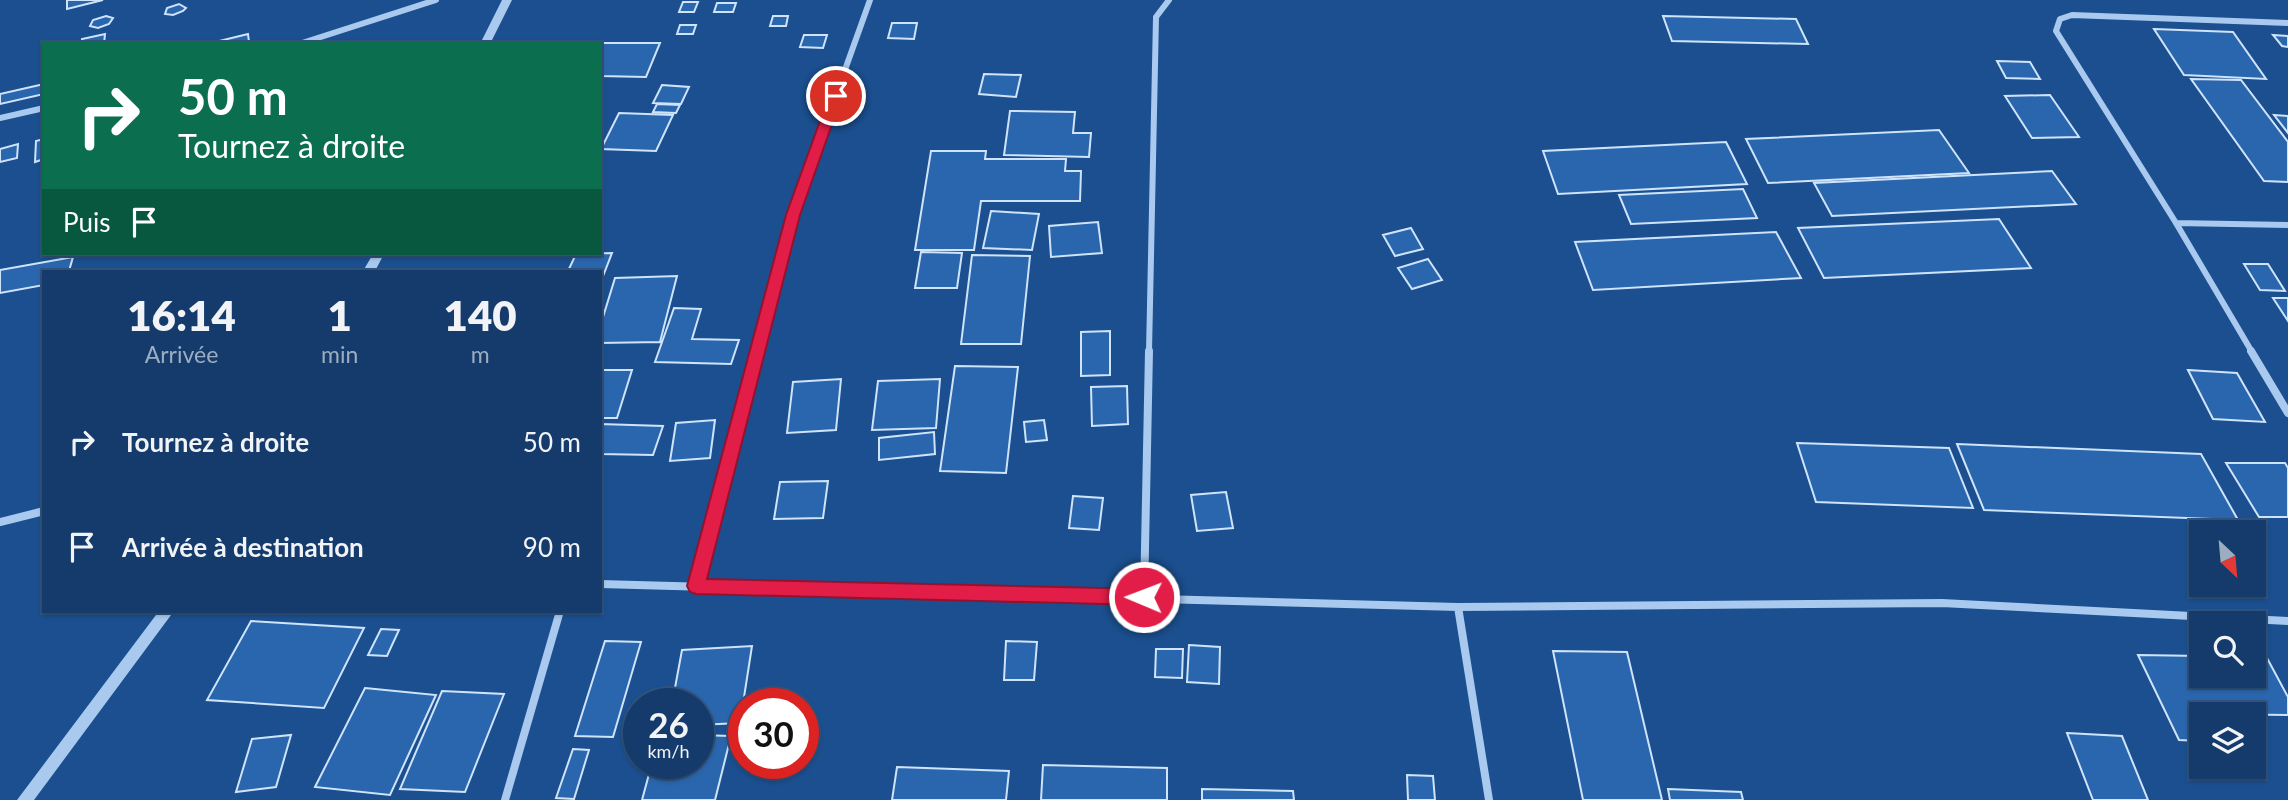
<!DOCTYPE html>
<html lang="fr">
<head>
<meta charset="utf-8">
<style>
  body { margin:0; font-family:Lato,sans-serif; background:#214673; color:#f1f3f6; height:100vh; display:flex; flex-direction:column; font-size:26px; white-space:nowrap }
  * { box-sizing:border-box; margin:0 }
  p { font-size:23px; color:#9dadc1 }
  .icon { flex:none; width:38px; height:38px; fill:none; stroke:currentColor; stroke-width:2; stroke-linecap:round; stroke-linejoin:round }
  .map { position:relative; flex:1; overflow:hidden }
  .drawer { position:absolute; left:42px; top:270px; width:560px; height:343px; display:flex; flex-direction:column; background:#143b6b; border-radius:0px; box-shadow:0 2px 5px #0004,0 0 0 2px #33557e }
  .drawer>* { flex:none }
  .banner { position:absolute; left:42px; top:42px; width:560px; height:214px; border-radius:0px; box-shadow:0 2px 5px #0004,0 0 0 2px #33557e; background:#0b6e4f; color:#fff; overflow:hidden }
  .needle { width:46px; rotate:154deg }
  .buttons { position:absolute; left:2189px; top:520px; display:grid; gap:14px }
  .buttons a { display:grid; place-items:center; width:77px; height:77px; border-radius:0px; background:#143b6b; box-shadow:0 2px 5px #0004,0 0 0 2px #33557e; font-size:35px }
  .speed { position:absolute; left:623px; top:688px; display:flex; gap:14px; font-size:35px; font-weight:700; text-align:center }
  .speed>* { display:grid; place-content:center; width:91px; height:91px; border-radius:50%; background:#143b6b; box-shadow:0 2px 5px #0004,0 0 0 2px #33557e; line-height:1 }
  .speed small { font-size:18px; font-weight:400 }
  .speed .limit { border:10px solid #d22; background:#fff; color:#111 }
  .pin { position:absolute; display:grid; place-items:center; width:60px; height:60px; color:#fff; margin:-30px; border:4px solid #fff; border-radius:50%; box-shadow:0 2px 7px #0007 }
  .me { position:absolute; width:77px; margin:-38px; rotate:271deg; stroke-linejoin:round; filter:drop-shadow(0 0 5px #0008) }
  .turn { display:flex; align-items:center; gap:24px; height:147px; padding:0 21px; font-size:32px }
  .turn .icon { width:91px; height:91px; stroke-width:2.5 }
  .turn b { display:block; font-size:49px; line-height:60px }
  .then { display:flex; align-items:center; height:66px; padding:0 21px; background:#0003; gap:14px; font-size:26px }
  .eta { display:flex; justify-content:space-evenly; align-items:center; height:119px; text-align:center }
  .eta b { font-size:42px; font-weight:800; line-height:49px }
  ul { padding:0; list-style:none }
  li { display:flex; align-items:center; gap:21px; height:105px; padding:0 21px }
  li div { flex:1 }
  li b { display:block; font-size:26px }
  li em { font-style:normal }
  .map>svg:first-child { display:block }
  .building { fill:#2a66ad; stroke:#cfe3fa; stroke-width:2 }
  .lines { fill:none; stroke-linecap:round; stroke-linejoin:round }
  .minor-far1 { stroke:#a9c9ee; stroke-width:6 }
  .minor { stroke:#a9c9ee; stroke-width:8 }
  .tertiary { fill:#a9c9ee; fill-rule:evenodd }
  .route { fill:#e11d48; stroke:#92132f; stroke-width:2 }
</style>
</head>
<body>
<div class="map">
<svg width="2288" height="800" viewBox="0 0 2288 800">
  <rect width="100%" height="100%" fill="#1b4f8f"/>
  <path class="building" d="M67,0h36l-36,9z
    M683,2h15l-4,10h-15z
    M717,3h19l-3,9h-19z
    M179,4l7,4 -3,3 -10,4 -8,-1 2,-6z
    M106,16l7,2 -4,6 -11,4 -8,-2 3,-6z
    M773,16h15l-2,10h-16z
    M1663,16l133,3 12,25 -136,-3z
    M892,23h25l-3,16 -26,-1z
    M680,25h16l-3,9h-16z
    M2154,29l79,3 33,47 -82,-4z
    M105,34l-1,10h-22v-5z
    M248,34l1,8 -7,2h-35z
    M804,35h23l-4,13 -23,-1z
    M2273,35l15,1v11l-6,-1z
    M589,43h71l-14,34 -46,-1v-32z
    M1997,61l33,1 10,17 -34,-1z
    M984,74l37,1 -5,22 -37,-3z
    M2191,79l50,1 47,62v40l-24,-1z
    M44,84v10l-44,10v-10z
    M662,85l27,2 -8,17 -28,-1z
    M2050,95l29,42 -47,1 -27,-42z
    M657,104l23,1 -4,8 -23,-1z
    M1010,111l65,1 -2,21h18l-2,24 -85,-2z
    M619,113l54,2 -17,36 -55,-2z
    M2274,115l14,1v17z
    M1939,130l30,43 -201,10 -22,-44z
    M44,139v20l-9,3 1,-21z
    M1726,142l21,42 -189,10 -15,-43z
    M18,144l-1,14 -17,4v-13z
    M931,151h55l-1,8h81l-1,12h16l-1,30h-99l-7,49h-59z
    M2052,171l24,33 -244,12 -18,-33z
    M1743,189l14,29 -126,6 -12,-29z
    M991,211l48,3 -7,36 -49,-2z
    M1999,219l32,49 -207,10 -26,-50z
    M1098,222l4,31 -51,4 -2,-31z
    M1411,228l12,21 -28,7 -12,-21z
    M1776,232l25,46 -208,12 -18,-48z
    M921,252l41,1 -5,35h-42z
    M612,253l-12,31v-13h-32l8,-17z
    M972,255l58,1 -9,88h-60z
    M73,257l-4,14h-25v14l-44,8v-23z
    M1428,259l14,21 -30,9 -14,-21z
    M2244,264h24l17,27 -25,-1z
    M677,276l-17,66 -60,1v-16l15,-49z
    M2273,298h15v23z
    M674,308l27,1 -9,30 47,1 -8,24 -76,-2z
    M1110,331v44l-29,1v-44z
    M955,366l63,1 -12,106 -66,-2z
    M600,370h32l-15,48h-17z
    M2188,370l49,3 28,49 -52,-3z
    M841,379l-5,51 -49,3 6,-51z
    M940,379l-4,49 -64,2 6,-49z
    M1127,386l1,38 -36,2 -1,-39z
    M715,420l-5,38 -40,3 6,-38z
    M1044,420l3,20 -21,2 -2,-20z
    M600,424l63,2 -10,29 -53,-1z
    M934,432l1,22 -56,6v-22z
    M1797,443l152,5 24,60 -157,-6z
    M1957,444l244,10 37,66 -254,-10z
    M2226,463h59l3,5v49h-29z
    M828,481l-5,37 -49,1 6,-37z
    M1226,492l7,36 -36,3 -6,-36z
    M1073,496l30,2 -4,32 -30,-2z
    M251,621l113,7 -40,80 -117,-8z
    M381,629l18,1 -12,26 -19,-1z
    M605,641l36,1 -28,95 -38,-1z
    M1006,641l31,1 -3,38h-30z
    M1189,645l31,2 -1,37 -32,-2z
    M752,646l-12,77 -42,2v-21h-26l10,-54z
    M1156,649h27l-1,29 -27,-1z
    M1553,651l74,1 35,148h-79z
    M2138,655l64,1v20h52v-18h13l21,39v18l-86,-1v27l-23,-1z
    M365,688l71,7 -46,100 -75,-8z
    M442,691l62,3 -39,98 -65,-3z
    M2067,733l55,3 26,64h-55z
    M291,735l-15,52 -40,5 16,-53z
    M698,735l33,1 -16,64h-73l10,-37h46z
    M573,749l16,1 -15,49 -18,-1z
    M1043,765l124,3v32h-126z
    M897,767l112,4 -3,29h-114z
    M1407,775l26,1 2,24h-27z
    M1202,789l91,2 1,9h-92z
    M1668,789l73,3 2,8h-73z"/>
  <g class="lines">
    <path class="minor-far1" d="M299,44l137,-44
      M0,118l44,-10
      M2176,223l112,2
      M757,352l36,-137 77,-215
      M1149,352l7,-335 13,-17
      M2252,352l-76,-129 -120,-192 4,-12 12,-4 216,8"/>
    <path class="minor" d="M2251,351l37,62
      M0,522l44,-11
      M600,584l858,23 484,-4 346,18
      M696,586l62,-235
      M1144,597l5,-246
      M1458,607l31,193
      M505,800l55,-189"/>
    <path class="tertiary" d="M502,0h10l-22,44h-10z
      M373,254h11l-9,17h-12z
      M159,611h15l-140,189h-17z"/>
  </g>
  <path class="route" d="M836,91l6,5 -42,119 -93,364 437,10 6,2 3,6 -3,6 -6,2 -448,-11 -6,-2 -3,-6 99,-371 43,-119z"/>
</svg>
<div class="buttons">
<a><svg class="needle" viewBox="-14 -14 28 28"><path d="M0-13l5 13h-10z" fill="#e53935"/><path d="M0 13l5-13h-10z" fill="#9dadc1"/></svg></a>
<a><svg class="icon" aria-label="search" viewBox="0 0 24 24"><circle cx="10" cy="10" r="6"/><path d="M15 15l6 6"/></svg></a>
<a><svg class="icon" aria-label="layers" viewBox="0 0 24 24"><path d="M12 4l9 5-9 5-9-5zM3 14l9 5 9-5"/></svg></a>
</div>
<div class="speed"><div>26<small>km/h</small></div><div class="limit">30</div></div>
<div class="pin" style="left:836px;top:96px;background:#d93025"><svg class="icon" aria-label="arrive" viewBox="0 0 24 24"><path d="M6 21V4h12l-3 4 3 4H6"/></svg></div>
<svg class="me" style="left:1144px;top:597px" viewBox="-20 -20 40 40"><circle r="17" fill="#e11d48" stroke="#fff" stroke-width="3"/><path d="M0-11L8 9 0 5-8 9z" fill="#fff"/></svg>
<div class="banner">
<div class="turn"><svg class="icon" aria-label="right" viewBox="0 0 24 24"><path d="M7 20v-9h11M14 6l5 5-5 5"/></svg><div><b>50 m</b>Tournez à droite</div></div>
<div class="then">Puis<svg class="icon" aria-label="arrive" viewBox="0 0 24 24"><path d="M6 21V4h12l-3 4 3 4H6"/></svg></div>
</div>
<section class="drawer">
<div class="eta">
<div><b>16:14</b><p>Arrivée</p></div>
<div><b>1</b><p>min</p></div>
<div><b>140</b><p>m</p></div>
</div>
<ul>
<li><svg class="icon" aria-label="right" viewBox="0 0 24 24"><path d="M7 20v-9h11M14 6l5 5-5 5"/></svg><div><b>Tournez à droite</b></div><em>50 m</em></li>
<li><svg class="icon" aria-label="arrive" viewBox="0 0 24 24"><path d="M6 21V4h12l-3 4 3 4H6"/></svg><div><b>Arrivée à destination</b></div><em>90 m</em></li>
</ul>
</section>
</div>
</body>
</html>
